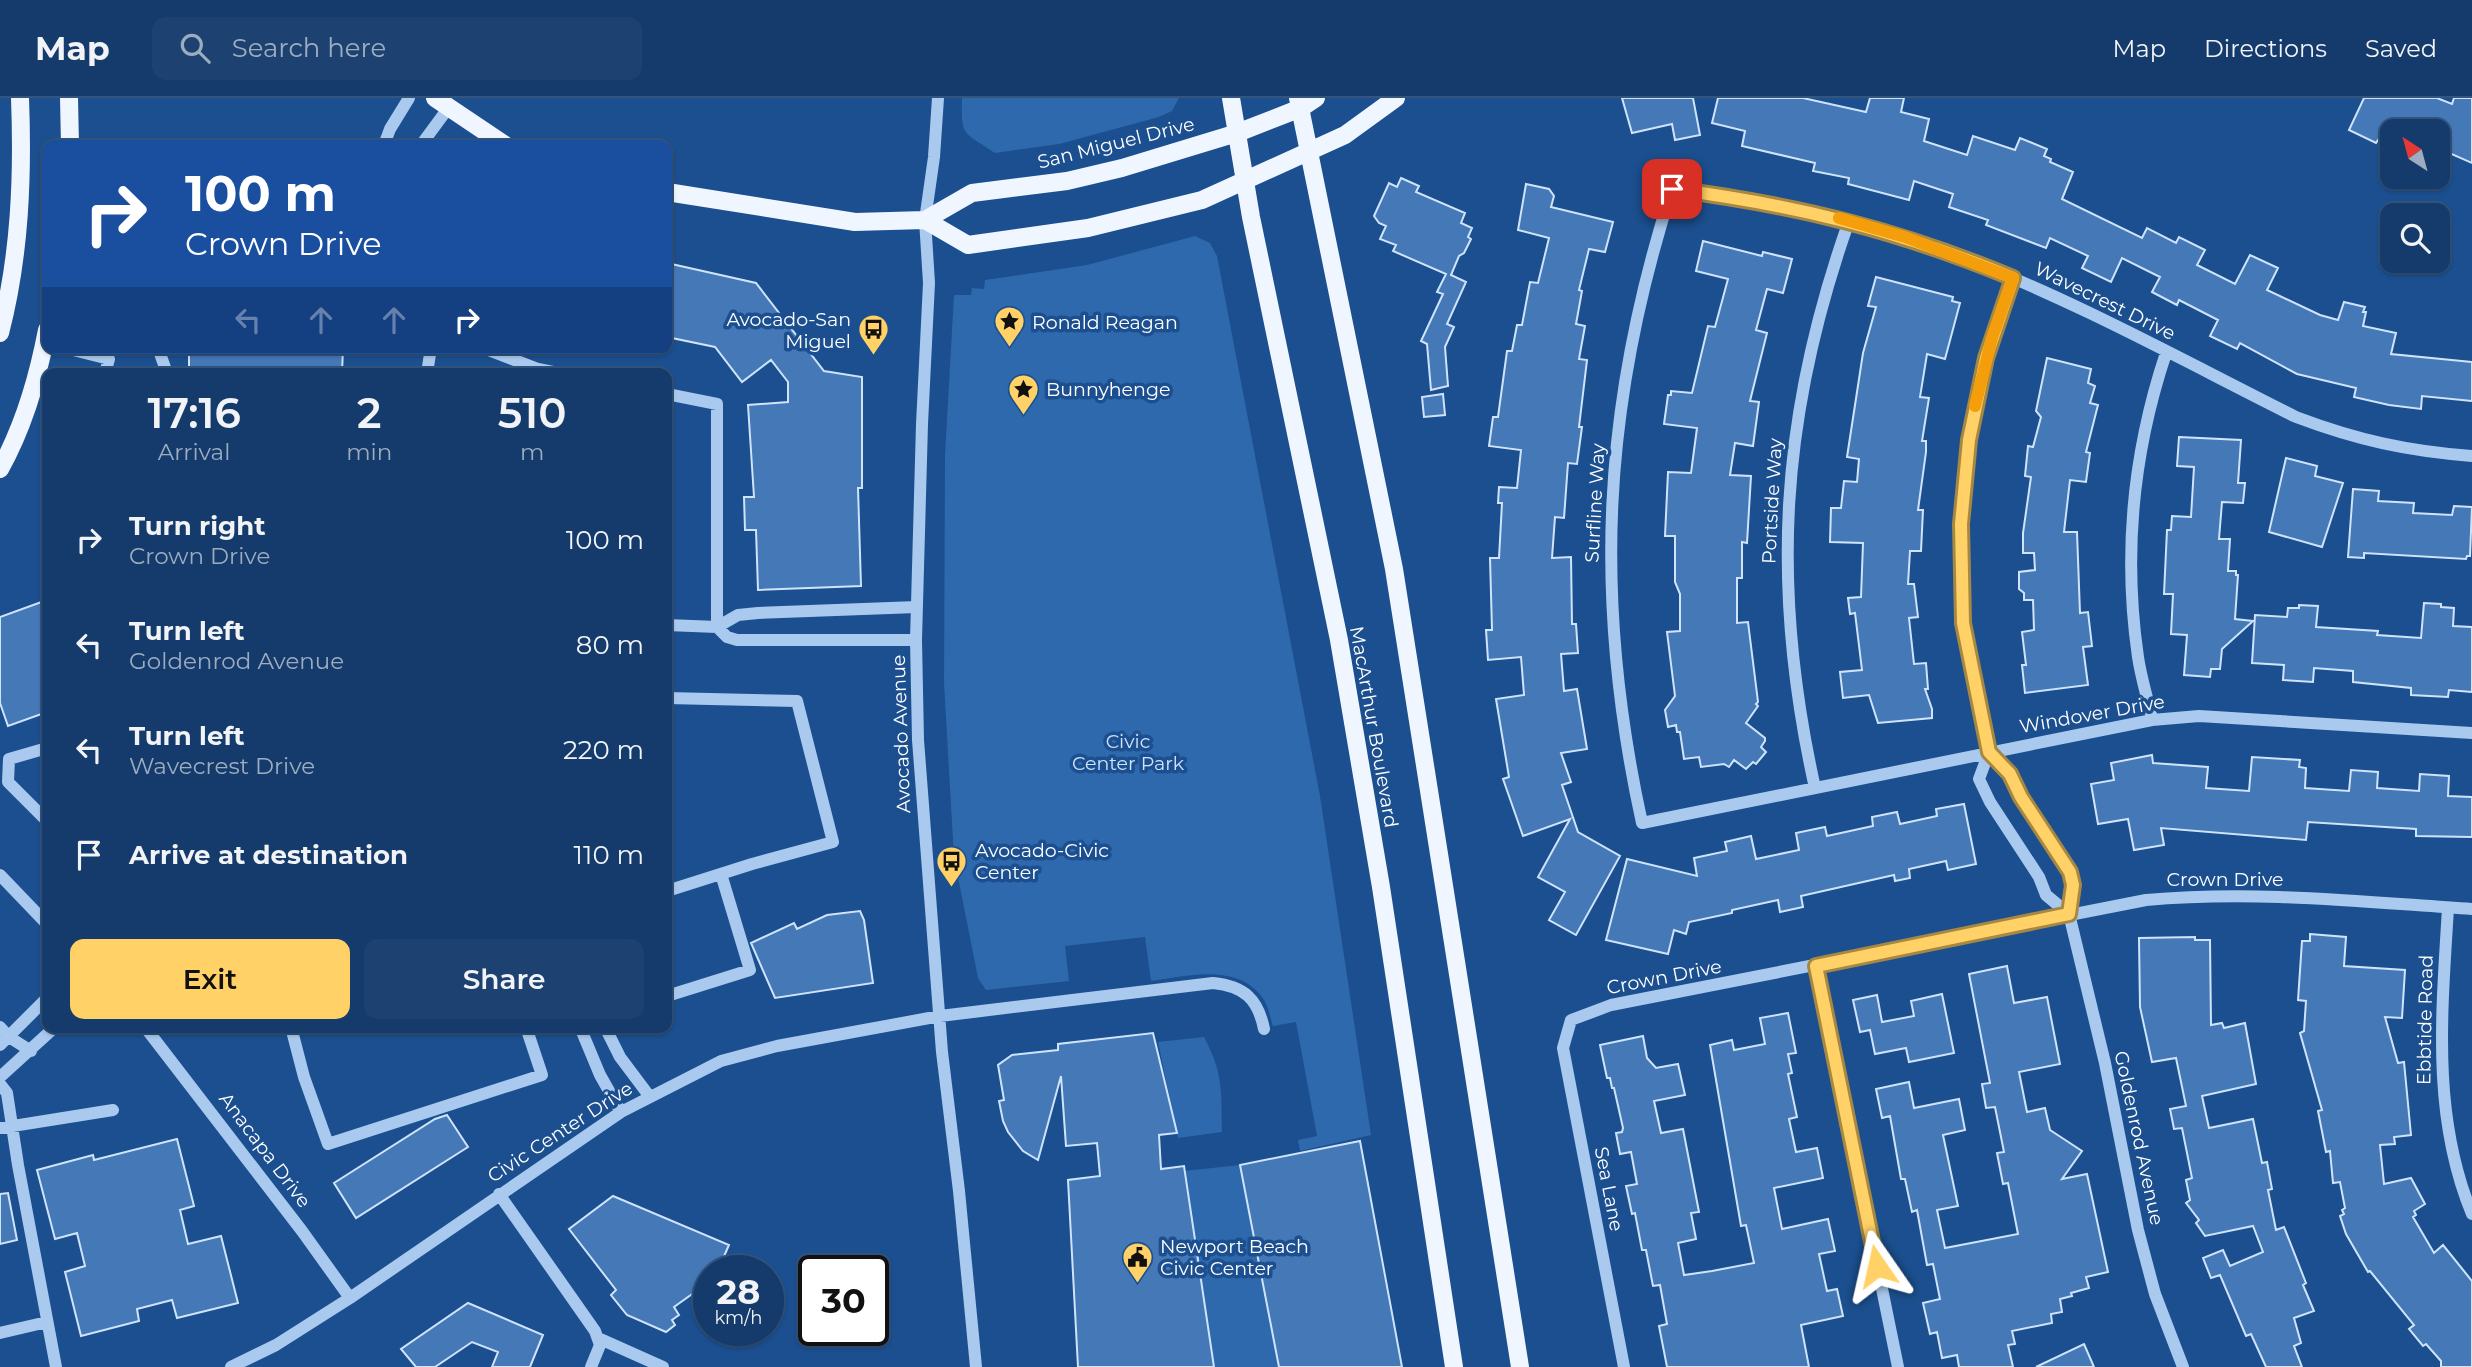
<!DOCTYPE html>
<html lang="en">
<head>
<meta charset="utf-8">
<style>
  body { margin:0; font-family:Montserrat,sans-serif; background:#1d4271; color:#f1f3f6; height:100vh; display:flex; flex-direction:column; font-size:26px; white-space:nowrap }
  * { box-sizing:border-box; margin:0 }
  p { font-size:23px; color:#9dadc1 }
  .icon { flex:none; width:38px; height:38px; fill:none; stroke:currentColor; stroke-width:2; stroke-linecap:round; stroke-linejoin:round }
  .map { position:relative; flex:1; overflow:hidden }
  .drawer { position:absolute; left:42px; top:270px; width:630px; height:665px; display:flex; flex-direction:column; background:#143b6b; border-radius:14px; box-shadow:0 2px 5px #0004,0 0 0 2px #33557e }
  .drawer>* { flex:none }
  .hud { position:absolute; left:42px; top:42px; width:630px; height:214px; border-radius:14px; box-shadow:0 2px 5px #0004,0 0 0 2px #33557e; background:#1a4fa0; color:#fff; overflow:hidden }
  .needle { width:46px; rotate:324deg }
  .controls { position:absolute; left:2380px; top:21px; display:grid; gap:14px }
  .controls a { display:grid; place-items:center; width:70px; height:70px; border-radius:14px; background:#143b6b; box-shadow:0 2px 5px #0004,0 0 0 2px #33557e; font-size:35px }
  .speed { position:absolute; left:693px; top:1157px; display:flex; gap:14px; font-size:35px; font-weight:700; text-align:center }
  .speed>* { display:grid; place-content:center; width:91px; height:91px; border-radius:50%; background:#143b6b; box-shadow:0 2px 5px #0004,0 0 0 2px #33557e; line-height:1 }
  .speed small { font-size:18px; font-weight:400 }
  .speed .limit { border:4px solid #111; border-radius:10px; background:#fff; color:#111 }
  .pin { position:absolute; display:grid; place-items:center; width:60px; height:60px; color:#fff; margin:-30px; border-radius:14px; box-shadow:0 4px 10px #0006 }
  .me { position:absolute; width:77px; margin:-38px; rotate:349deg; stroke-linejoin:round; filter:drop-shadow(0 0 5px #0008) }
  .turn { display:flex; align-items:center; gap:24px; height:147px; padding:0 28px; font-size:32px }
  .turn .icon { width:91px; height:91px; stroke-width:2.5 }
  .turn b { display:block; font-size:49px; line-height:60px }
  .lanes { display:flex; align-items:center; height:66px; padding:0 28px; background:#0003; justify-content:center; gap:35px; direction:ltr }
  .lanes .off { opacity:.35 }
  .eta { display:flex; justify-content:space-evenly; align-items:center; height:119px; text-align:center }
  .eta b { font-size:42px; font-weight:600; line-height:49px }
  .button { display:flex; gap:14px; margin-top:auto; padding:14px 28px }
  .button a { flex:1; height:80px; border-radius:14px; background:#ffd166; color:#111; font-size:28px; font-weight:600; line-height:80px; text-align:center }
  .button a+a { background:#1d4271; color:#f1f3f6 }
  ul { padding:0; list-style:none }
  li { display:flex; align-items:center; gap:21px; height:105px; padding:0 28px }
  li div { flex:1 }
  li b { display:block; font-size:26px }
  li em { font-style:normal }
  header { display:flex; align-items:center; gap:42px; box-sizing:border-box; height:98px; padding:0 35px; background:#143b6b; border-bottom:2px solid #33557e }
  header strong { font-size:33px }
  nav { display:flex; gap:38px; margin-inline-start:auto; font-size:24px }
  .search { width:490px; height:63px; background:#1d4271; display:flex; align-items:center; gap:18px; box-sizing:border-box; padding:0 24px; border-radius:14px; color:#9dadc1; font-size:26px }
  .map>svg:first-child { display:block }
  .green { fill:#2e69ad }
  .building { fill:#4478b7; stroke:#cfe3fa; stroke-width:2 }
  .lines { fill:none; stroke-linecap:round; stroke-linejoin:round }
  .minor { stroke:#a9c9ee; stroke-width:12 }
  .major { stroke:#f0f6ff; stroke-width:18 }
  .route-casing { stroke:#a68842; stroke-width:18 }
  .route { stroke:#ffd166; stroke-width:12 }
  .slow { stroke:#f59e0b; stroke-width:12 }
  .labels { text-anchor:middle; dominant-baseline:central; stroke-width:7; stroke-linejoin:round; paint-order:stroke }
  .street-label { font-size:19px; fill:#fff; stroke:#1b4f8f }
  .poi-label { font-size:19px; fill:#fff; stroke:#1b4f8f; text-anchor:start }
  .park-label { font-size:19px; fill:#cfe3fa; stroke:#1b4f8f }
</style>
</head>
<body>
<header>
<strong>Map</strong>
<div class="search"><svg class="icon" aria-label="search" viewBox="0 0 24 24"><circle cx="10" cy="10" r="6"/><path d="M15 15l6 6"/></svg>Search here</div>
<nav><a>Map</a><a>Directions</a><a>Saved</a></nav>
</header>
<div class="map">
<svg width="2472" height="1269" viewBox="0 0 2472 1269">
  <rect width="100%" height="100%" fill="#1b4f8f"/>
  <path class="green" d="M962,0h217l-7,13 -13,6 -100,27 -64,9c-32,-22 -34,-15 -33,-55z
    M1195,138l15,7 7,13 103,540 51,339 -71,16 -2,-11 19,-4 -21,-114 -23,4c-3,-8 -4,-18 -9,-26 -25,-38 -76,-24 -113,-19l-6,-44 -80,9 4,35 -83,9 -8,-12 -24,-121 -10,-174 1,-228 9,-160h17l1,-7 12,1 1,-9 102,-15z
    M1204,939c20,38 17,54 18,95l-44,6 -20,-96z
    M1240,1067l39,202h-65l-30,-196z"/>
  <path class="building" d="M1622,0h71l7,37 -25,5 -3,-16 -40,9z
    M1718,0h85l63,14 4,-14h34l-3,14 28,7 -5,22 43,14 6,-19 42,14 5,-12 27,11 -3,7 7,3 -1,3 23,10 -11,27 80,39 5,-10 29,15 3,-6 26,13 -8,15 38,19 15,-29 28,13 -11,22 53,25 18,5 6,-18 21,5 -2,5h3l-3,14 33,7 -5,21 81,8v39l-50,-5 -1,13 -32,-4 -35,-8 2,-9 -59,-14 -57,-31 -3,6 -27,-13 8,-16 -39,-20 -2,5 -25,-13 8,-15 -38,-19 -11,24 -29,-14 6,-12 -38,-18 -4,10 -60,-23 2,-5 -39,-13 4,-13 -39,-13 -5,19 -61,-16 1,-6 -36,-7 2,-8 -73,-17 3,-15 -33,-8z
    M2364,0h73l15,6 2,-6h18v65l-34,-15v-17h-46v15l-14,-6 -2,3 -27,-13z
    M1401,80l18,8 -3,6 49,21 -4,10 11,5 -4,9 3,2 -7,14 -5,3 -8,19 15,7 -19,42 7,3 -9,20 3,39 -17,4 -4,-46 -6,-3 22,-47 -6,-2 9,-18 -53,-23 3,-6 -16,-6 6,-13 -7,-3 -5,-7 15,-33 8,4z
    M1526,86l23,5 5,7 -3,11 62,15 -8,30 -16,-3 -10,41 3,1 -6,33 9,2 -6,33 8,1 -8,67h3l-5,37 -9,-1 -4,55 -9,-1 -3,41 19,-1 1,67h4l2,29 -17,1 3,37 13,-2 10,60 -26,4 10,29 -9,3 16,47 42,24 -44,79 -27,-15 16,-28 -27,-15 32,-58 -47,17 -20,-57 6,-2 -13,-78 28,-4 -3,-38 -33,3 -2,-30h6l-2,-72h9l3,-55h-4l1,-16 18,1 4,-38 -32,-4 4,-29h5l9,-66h5l5,-26h5l8,-43 8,1 11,-45 -31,-8z
    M1703,143l59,15 1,-4 29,7 -9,34 -16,-4 -11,41 11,3 -17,68 9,1 -6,44 -18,-3 -5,32 21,1 -4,67 -5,-1v36h-5v45l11,-1 10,80 -2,2 2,2 -12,17 19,15v3l-4,6 5,5 -10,12 -3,-2 -7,7 -12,-9 -5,7 -5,-3 -23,3 -2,-10 -15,2 -4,-27h-3l-1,-7 -8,2 -3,-17 10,-14 -8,-64 13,-1v-37l-5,-12v-46h-10l3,-64 23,1 6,-45 -33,-4 4,-29h3v-4l21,2 16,-67 7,1 13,-48 -32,-8z
    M667,165l89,20 68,88 38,6v111h-4l3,98 -103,4 -2,-60h-11l-1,-33h10l-6,-92 40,-3v-20l-17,-22 -29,22 -27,-35 -43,-9 -5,-7z
    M1876,179l77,20 -1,4 8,2 -15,56 -18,-5 -7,43 9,1 -7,43h4v11l-8,58h5l-2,41h-11l-2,33h6l4,33 -9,1 5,46 12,-1 2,26h-3l7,20v9l-54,5 -9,-28 -26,3 -3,-26 22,-2 -7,-57 -5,1 -2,-16 13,-1 2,-54 -33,-1 1,-34h10l3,-27 13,1 2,-23 -12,-2 16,-104 13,-46 -8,-1z
    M189,250h154l-1,25h-153z
    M2047,260l44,11 -3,14 7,3 -5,17 8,2 -12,47 4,1 -4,29 -16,-2 -6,52h13l3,81 8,-1 4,34 -9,1 5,38 -63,8 -3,-28h4l-4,-33 12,-2 -1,-30h-9v-7l-5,-4v-17l16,-2 -1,-17h-11v-20l8,-56 -6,-1 3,-30 5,1 8,-30 -5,-6z
    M1443,296l2,21 -21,2 -2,-20z
    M2179,339l62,3 -3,43h7l-2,20 -21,-1 -3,37h11l-2,32h8v4h2l-3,44 18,2 -31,28 -2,20h-9l-1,8 -26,-2 3,-40 -16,-1 2,-40h-9l3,-64h4l1,-14 19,1 3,-50 -17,-1z
    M2286,360l31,8 -2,10 28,7 -21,64 -53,-15z
    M2353,391l26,2 -1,10 36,2 -1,10 39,2 2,-9 18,1 -2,49h-3l-1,3 -102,-6v5l-16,-1z
    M47,502v112l-39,14 -8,-23v-86z
    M2424,505l17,1v3l13,1 -1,18 19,1v65l-23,-2 -1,7 -37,-2v-7l-58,-6v-11l-39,-3 -1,14 -30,-2 1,-15 -32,-2 3,-48 32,2 1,-9h11v-3l19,1 -2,21 62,4 -1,4 44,3z
    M2152,657l1,8 55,4 -2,21 43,3 3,-34 48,3 -1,7 7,1 -1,20 44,3 2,-21 27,2 -1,16 42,3 1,-17 29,2 -1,20 24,1v40l-56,-1v-7l-108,-7 -2,18 -145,-12 3,17 -30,5 -6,-31 -30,5 -7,-40 23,-4 -3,-17z
    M1964,706l12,60 -28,6 -2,-9 -37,8 1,9 -15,3 -1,-6 -93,21 2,11 -23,5 -2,-12 -46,10v3l-43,9 -3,12 -12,-4 -6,24 -62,-14 21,-81 70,17 -3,-18 33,-7 -2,-9 26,-6 5,23 43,-9 -3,-17 29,-6 2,9 46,-10 -1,-9 25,-5 3,12 37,-8 -1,-7z
    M860,813l4,9 9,63 -98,15 -24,-55 43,-20 3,6 30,-14z
    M2310,836l36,3 -2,29 61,4 -3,48 -17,-1 13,46 6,-1 7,73 -17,2 1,7 -15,1 4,39 27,-6 14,26 -11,7 2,4 -3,2 21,36 9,-8 29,36v86h-31v-6l-15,-17 -3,2 -14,-17 5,-4 -44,-54 -2,1 -22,-38 -6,-18 4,-2 -2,-4 3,-2 -5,-26 -7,1 -3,-32 -4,1 -8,-41 4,-1 -22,-77 4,-2 2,-30 -8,-1 4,-59h8z
    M2195,839v3h15l1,85 11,-2 2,5 21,-5 11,61 -54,12 7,32 44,-9 9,44 5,-1 5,27 -4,1 8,40 8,-3 22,56 -3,2 11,26 -20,7 7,25 -7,3 8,21h-36l-15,-33 -5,2 -26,-61 -9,3 -8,-20 20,-8 7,16 33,-14 -10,-26 -48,10 -9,-13 3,-3 -13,-17 4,-3 -4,-20 6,-2 -10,-50 -8,1 -4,-20 16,-3 -10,-48 -24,4 -12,-55 -1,-69z
    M2007,868l7,37 33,-6 13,67 -41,8 8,40 18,-4 5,22 32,21 -20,28 25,-5 21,98 -22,5 3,11 -18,5 1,3 -12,3 2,13 -11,2 1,9 -40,8 3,13 -7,1 5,22h-54l-2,-12 -15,3 -5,-26 -7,2 -7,-31 17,-4 -7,-35 -6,1 -10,-55 -5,2 -7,-33h-4l-11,-63 -8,2 -6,-29 33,-7 5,26 45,-9 6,31 -22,5 15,71 -21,4 8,38 73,-14 -10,-51 -5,1 -6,-31 7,-1 -9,-45 -9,1 -4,-24 8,-1 -21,-109z
    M1942,896l12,59 -45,9 -3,-14 -31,6 -5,-24 -10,2 -7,-32 24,-5 5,27 32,-6 -3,-15z
    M1788,915l8,40 -8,1 4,19 -4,1 9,43 -8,2 7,33 21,-4 6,30 -49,10 8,41 46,-10 7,32 -16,3 8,37 10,-2 6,27 -42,9 8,42h-142l-8,-41 8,-2 -7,-39 -7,1 -7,-36h-4l-7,-37 -3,1 -6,-28 11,-2 -6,-32 -11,2 -4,-21 6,-1 1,-4 -9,-40h-2l-2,-10h-3l-7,-33 43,-9 4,22 9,10 22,-4 7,31 -31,6 7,32 22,-4 16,83 -8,1 5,26 -18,4 6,32 28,-4 42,-8 -8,-38 -5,1 -31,-181 22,-5 2,10 31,-6 -5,-26z
    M1153,935l24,100 -18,2 2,34 23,-3 30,201h-136l-10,-187 32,-4 -3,-33 -31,3 -5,-70 -23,84 -15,-9 -15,-19 -5,-11 -4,-20 5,-1 -6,-35 14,-10 46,-5v-6z
    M447,1017l21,32 -112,71 -22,-35 101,-64z
    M177,1041l17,67 -14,4 8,34 33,-8 17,67 -61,15 -5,-18 -35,9 2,12 -58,15 -16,-64 20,-6 -8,-33 -22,6 -18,-69 56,-15 1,5z
    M1360,1043l42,226h-123l-39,-202z
    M8,1095l9,47 -17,4v-50z
    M613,1098l116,49 -11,25h-9v12l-35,25 5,8 -7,5 3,5 -9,7 -39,-17 -16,-20 5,-5 -47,-61z
    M468,1205l75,32 -13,32h-38l6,-15 -26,-10 -37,25h-19l-15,-18z
    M2084,1246l10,23h-58z"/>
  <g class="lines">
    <path class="minor" d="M938,0l-4,59 -9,63 4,63 -7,141 -6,216 2,100 24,312 17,139 17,176
      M384,47l6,-16 19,-31
      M421,47l28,-38
      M2013,180l-27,80 -17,82 -8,84 2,99 26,129 21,22 11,23 49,75 3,13 -4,29 36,149 33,167 17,64 28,73
      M65,250l44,11 -4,14
      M158,250l9,25
      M483,250l55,21 20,4
      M427,275l4,-25
      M667,296l50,10v223l10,10 10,3h179
      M2472,358c-65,-5 -115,-16 -176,-39 -110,-55 -220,-116 -335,-160 -93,-37 -190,-56 -289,-68 -70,218 -79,410 -30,634l510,-103 47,-4 273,17
      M667,527l50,2 21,-12 20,-2 159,-6
      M667,600l130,3 36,141 -81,22 -85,27
      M2152,622c-4,-21 -11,-42 -14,-63 -15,-103 -5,-205 28,-304
      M47,650l-38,11 -1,23 39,39
      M1989,654l-10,27 11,23 49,75 7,18 23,19
      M1815,690c-45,-202 -35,-372 34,-567
      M0,777l47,49
      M2448,810c-6,103 -17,207 24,306
      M1816,868l82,401
      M667,898l83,-26 -29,-96
      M0,929l9,10 22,14
      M145,929l157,204 48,67
      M291,929l13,50 24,67 214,-69 -16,-48
      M580,929l20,48 21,37
      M605,929l15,30 30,40
      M0,947l47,-47
      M0,979l55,-50
      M0,986l7,9 11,72 38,202
      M0,1030l113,-18
      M499,1096l96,137 5,14 -9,22
      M0,1235l47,-11
      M598,1240l65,29
      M231,1269l45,-22 74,-47 271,-186 100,-51 56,-15 163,-30 273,-33c31,3 45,16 51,46
      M1624,1269l-61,-319 8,-28 40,-15 535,-105c109,-10 218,2 326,9"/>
    <path class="major" d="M69,0l1,47
      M435,0l70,47
      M1231,0l20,119 88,423 42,247 73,480
      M1298,0l96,471 126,798
      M667,94l188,30 70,-2 43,25 120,-17 114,-28 143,-65 51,-37
      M925,122l47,-27 95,-12 55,-13 115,-35 64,-25 15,-10
      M0,235c20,-77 23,-156 20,-235
      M0,371c23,-41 38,-92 47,-139"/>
  </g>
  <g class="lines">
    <defs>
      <path id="route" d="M1672,91c124,16 226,41 341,89l-27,80 -17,82 -8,84 2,99 26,129 21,22 11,23 49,75 3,13 -4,29 -253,52 61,300"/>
    </defs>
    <use href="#route" class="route-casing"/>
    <use href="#route" class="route"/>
    <path class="slow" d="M1839,120l66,19 108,41 -21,60 -17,68"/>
  </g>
  <defs>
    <symbol id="sight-pin" viewBox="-11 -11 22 30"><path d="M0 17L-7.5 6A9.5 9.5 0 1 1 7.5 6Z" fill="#ffd166" stroke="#1b4f8f"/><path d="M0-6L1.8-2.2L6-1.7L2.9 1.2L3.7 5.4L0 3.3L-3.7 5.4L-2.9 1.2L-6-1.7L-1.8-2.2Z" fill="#111"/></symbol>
    <symbol id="bus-pin" viewBox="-11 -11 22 30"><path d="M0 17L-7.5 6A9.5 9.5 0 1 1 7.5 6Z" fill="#ffd166" stroke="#1b4f8f"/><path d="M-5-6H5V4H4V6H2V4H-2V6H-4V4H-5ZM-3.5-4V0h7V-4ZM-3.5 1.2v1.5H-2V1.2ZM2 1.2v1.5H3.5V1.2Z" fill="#111"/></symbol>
    <symbol id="civic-pin" viewBox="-11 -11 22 30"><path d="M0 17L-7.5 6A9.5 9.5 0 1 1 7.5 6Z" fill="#ffd166" stroke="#1b4f8f"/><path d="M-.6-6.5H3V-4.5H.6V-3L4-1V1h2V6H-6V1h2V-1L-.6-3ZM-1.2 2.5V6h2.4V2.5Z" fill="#111"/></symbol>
  </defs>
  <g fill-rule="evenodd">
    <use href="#sight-pin" x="992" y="206" width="35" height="47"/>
    <use href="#bus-pin" x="856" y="214" width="35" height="47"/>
    <use href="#sight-pin" x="1006" y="274" width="35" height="47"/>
    <use href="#bus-pin" x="934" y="746" width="35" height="47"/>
    <use href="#civic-pin" x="1120" y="1142" width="35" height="47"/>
  </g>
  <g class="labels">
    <g class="street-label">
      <text transform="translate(1116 45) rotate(-14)">San Miguel Drive</text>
      <text transform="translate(2105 203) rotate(26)">Wavecrest Drive</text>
      <text transform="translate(1772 403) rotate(-87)">Portside Way</text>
      <text transform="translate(1595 405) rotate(-87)">Surfline Way</text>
      <text transform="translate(2092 616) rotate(-10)">Windover Drive</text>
      <text transform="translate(1374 629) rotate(80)">MacArthur Boulevard</text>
      <text transform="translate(901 636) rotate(-92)">Avocado Avenue</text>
      <text x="2225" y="781">Crown Drive</text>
      <text transform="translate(1664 879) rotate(-11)">Crown Drive</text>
      <text transform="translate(2425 922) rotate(-89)">Ebbtide Road</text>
      <text transform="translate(560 1034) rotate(-33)">Civic Center Drive</text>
      <text transform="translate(2139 1040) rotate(78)">Goldenrod Avenue</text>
      <text transform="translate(265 1052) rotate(53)">Anacapa Drive</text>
      <text transform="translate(1609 1091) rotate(79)">Sea Lane</text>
    </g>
    <g class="poi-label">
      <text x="851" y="221" text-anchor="end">Avocado-San<tspan x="851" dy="22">Miguel</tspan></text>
      <text x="1032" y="224">Ronald Reagan</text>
      <text x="1046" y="291">Bunnyhenge</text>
      <text x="975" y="752">Avocado-Civic<tspan x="975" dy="22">Center</tspan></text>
      <text x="1160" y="1148">Newport Beach<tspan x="1160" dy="22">Civic Center</tspan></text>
    </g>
    <g class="park-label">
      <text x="1128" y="643">Civic<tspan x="1128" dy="22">Center Park</tspan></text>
    </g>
  </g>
</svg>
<div class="controls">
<a><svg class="needle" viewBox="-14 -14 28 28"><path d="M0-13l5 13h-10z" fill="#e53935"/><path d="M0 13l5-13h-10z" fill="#9dadc1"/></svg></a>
<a><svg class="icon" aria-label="search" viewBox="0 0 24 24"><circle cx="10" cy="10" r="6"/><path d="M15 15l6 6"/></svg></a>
</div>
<div class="speed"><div>28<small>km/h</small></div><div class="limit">30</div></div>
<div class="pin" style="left:1672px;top:91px;background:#d93025"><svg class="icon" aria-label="arrive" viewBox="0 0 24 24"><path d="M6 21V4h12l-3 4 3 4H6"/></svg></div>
<svg class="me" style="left:1877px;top:1168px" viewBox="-20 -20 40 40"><path d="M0-17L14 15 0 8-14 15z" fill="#ffd166" stroke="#fff" stroke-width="4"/></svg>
<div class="hud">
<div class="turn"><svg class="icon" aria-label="right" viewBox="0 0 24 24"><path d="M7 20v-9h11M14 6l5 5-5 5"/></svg><div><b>100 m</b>Crown Drive</div></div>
<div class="lanes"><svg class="icon off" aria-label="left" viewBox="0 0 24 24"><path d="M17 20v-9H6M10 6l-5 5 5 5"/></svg><svg class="icon off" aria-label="ahead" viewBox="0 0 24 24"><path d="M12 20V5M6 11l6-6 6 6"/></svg><svg class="icon off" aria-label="ahead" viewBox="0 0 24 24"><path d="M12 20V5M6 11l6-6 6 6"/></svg><svg class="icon" aria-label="right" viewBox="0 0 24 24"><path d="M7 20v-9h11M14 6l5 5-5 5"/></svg></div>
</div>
<section class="drawer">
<div class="eta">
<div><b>17:16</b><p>Arrival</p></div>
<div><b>2</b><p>min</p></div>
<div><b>510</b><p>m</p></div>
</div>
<ul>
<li><svg class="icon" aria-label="right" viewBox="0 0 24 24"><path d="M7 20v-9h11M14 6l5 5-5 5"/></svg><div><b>Turn right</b><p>Crown Drive</p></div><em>100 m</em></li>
<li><svg class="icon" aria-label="left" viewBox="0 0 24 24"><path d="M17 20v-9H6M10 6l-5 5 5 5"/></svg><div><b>Turn left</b><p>Goldenrod Avenue</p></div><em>80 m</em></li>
<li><svg class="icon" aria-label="left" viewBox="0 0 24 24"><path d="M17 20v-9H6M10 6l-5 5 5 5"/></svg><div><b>Turn left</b><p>Wavecrest Drive</p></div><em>220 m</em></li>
<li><svg class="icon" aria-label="arrive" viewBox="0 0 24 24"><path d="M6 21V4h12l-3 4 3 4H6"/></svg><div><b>Arrive at destination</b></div><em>110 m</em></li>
</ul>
<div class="button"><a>Exit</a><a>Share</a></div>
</section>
</div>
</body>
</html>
